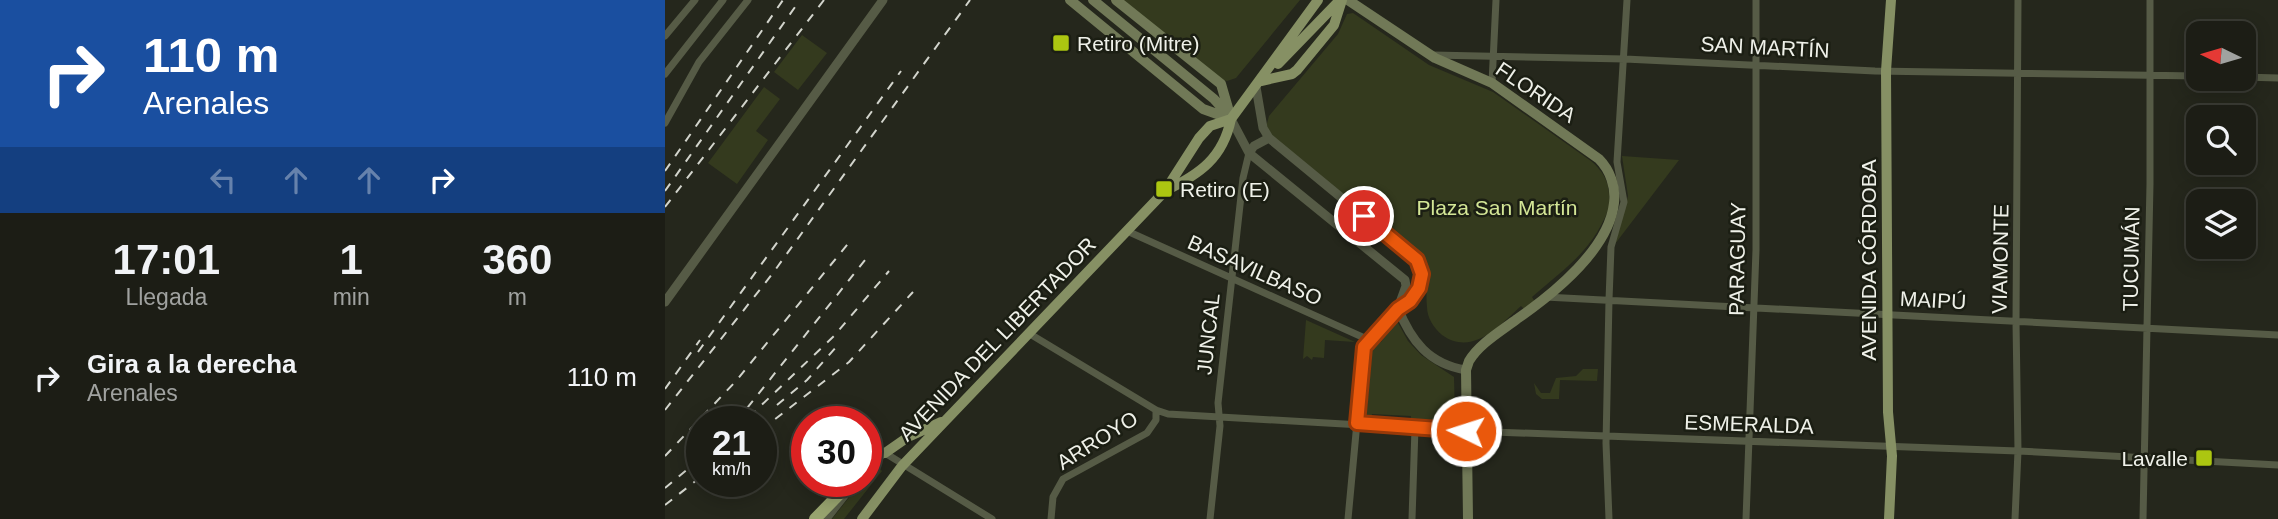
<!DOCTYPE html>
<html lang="es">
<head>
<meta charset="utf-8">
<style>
  body { margin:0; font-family:Arial,sans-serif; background:#25261e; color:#f1f3f6; height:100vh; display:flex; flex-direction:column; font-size:26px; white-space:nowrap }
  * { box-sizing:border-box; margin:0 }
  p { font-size:23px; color:#a0a2a0 }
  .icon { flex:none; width:38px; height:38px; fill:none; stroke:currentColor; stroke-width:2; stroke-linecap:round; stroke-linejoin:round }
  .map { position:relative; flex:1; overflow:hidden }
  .side { display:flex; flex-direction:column; background:#1c1d15; width:665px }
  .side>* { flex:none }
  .banner { background:#1a4fa0; color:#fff; overflow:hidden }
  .needle { width:46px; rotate:275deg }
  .tools { position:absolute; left:1521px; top:21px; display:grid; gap:14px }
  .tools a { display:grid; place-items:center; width:70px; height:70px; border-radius:14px; background:#1c1d15; box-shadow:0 4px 18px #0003,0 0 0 2px #3a3b34; font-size:35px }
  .speed { position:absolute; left:21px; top:406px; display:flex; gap:14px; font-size:35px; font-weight:700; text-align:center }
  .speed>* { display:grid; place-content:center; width:91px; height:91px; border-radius:50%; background:#1c1d15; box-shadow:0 4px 18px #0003,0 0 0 2px #3a3b34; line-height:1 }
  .speed small { font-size:18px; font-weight:400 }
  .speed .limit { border:10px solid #d22; background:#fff; color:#111 }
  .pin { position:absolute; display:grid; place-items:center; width:60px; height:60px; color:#fff; margin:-30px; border:4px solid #fff; border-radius:50%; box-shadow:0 2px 7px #0007 }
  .me { position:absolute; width:77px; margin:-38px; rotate:274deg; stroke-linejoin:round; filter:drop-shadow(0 0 5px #0008) }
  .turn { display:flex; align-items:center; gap:24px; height:147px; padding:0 28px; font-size:32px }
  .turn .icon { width:91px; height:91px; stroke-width:2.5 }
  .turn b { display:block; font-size:49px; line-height:60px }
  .lanes { display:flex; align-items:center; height:66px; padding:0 28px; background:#0003; justify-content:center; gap:35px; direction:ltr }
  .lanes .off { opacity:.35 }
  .eta { display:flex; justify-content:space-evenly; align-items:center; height:119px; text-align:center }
  .eta b { font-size:42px; font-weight:600; line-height:49px }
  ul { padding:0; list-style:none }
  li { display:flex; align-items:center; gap:21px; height:91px; padding:0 28px }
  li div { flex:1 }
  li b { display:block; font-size:26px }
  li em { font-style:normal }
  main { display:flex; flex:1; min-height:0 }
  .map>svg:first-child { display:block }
  .green { fill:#343a1e }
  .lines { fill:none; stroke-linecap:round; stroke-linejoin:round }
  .minor { stroke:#565b46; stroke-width:7 }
  .tertiary { stroke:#565b46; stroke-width:9 }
  .secondary { stroke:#717957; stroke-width:10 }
  .primary { stroke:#869064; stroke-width:10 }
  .motorway { stroke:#98a46f; stroke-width:12 }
  .rail { stroke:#d2d4cc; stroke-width:2; stroke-dasharray:9 9; stroke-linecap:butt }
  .route-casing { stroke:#983908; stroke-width:18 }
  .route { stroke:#ea580c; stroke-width:12 }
  .poi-dot { fill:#acc611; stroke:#1b1e13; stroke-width:2.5 }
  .labels { text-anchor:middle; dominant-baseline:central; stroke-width:5; stroke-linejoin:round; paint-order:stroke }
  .poi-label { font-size:21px; fill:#eff1e9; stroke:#1b1e13; text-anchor:start }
  .street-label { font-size:21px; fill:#eff1e9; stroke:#1b1e13 }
  .park-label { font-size:21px; fill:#d4e696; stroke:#1b1e13 }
</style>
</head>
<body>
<main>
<section class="side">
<div class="banner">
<div class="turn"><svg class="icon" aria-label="right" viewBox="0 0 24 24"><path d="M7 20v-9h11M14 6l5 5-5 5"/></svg><div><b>110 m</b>Arenales</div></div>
<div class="lanes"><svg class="icon off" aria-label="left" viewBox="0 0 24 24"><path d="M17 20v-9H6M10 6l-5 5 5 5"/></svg><svg class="icon off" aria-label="ahead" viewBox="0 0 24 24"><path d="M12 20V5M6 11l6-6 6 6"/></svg><svg class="icon off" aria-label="ahead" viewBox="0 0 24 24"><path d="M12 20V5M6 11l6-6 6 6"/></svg><svg class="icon" aria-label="right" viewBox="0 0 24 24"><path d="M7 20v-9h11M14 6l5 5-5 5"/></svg></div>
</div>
<div class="eta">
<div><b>17:01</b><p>Llegada</p></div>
<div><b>1</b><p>min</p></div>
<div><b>360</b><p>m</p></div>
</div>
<ul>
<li><svg class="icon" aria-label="right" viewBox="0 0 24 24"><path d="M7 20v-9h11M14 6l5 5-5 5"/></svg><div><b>Gira a la derecha</b><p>Arenales</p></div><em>110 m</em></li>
</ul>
</section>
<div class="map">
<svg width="1613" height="519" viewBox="0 0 1613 519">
  <rect width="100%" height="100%" fill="#25271c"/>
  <path class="green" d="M457,0h178l-64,78 -9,3 -9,-2z
    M688,13l76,52 64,27 98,69c12,10 19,22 18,38l3,1c-17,49 -42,64 -80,97l3,5 -10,8 -4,-4c-21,19 -48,51 -79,29 -8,-7 -15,-17 -15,-28 -2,-17 3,-33 -6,-48l-150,-122 -5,-10 3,-11 69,-82 9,-20z
    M137,35l25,18 -29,37 -24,-18z
    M99,87l16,12 -24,32 12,9 -31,44 -29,-21z
    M957,156l57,4 -64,84 13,-48z
    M641,320l49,22 -30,-2 -1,18 -11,-1 -1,3 -5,-4 -4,3z
    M732,321l11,20 13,14 33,22 1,42 -3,5 -41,-3v-5l-39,-2 -1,5 -9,-2 -1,-9h6l5,-56 -6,-1 2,-4 13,-5z
    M918,369h15l-1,12 -37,-1 -1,19h-17l-6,-5 -2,-11 7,10h9l6,-15 20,-2z
    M211,465l6,6 -38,48h-12l30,-38h4z"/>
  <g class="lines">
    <path class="minor" d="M0,36l30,-36
      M768,55l192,4 250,12 323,5
      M0,74l58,-74
      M1578,77l35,1
      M827,83l4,-83
      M0,123l34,-61 49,-62
      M462,231l242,109
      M880,297l733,38
      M365,334l126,76 12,4 298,17 552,20 260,14
      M201,469l19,-16 107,66
      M162,519l18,-23
      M386,519l2,-22 10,-18 84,-46 9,-13v-10
      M545,519l10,-93 -2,-23 25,-225 6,-25
      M683,519l16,-172 34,-39
      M747,519l3,-91
      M944,519l-3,-76 3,-143 2,-53 13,-45 -7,-40 10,-162
      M1081,519l10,-269v-250
      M1350,519l3,-68 -2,-129 2,-322
      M1478,519l7,-335v-184"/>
    <path class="tertiary" d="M591,87l7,41 6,10 148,122c9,22 0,37 -19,48
      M566,119l18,34 156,127 1,6 -8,22c13,33 31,56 68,62
      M584,153l5,-7 15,-8
      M0,302l218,-302"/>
    <path class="secondary" d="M405,0l133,109 28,10
      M428,0l121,99 17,19
      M451,0l105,84 9,31
      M683,0l87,58 57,25 107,76c11,11 17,28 15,44 -5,46 -61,91 -97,116 -16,12 -38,25 -48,42l-3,9 2,149"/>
    <path class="primary" d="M613,64l62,-64
      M596,81l31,-7 5,-4 37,-45 8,-25
      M500,191c35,-17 58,-33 66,-72l87,-119
      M220,453l23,-16 33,-15
      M197,519l40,-53 263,-275 34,-53 11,-12 21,-7
      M1224,519l3,-63 -4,-44 -2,-341 5,-71"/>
    <path class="motorway" d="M150,519l37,-38"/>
    <path class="rail" d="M0,171l118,-171
      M0,191l135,-191
      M0,207l159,-207
      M33,352l203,-281
      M0,389l35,-49
      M112,405l30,-25 30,-34
      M0,410l108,-137 197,-273
      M84,417l85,-81 55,-65
      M71,422l133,-167
      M96,430l88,-68 64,-70
      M0,456l71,-75 115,-141
      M0,488l37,-31
      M0,505l37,-29"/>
  </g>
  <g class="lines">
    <defs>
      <path id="route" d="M699,216l53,44 5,14 -3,14 -9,13 -12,8 -34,38 -7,76 109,8"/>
    </defs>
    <use href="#route" class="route-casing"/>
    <use href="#route" class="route"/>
  </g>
  <g class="poi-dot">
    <rect x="387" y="34" width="18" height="18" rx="3.5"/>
    <rect x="490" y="180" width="18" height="18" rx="3.5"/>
    <rect x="1530" y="449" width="18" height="18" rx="3.5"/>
  </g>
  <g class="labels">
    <g class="poi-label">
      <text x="412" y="43">Retiro (Mitre)</text>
      <text x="515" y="189">Retiro (E)</text>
      <text x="1523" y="458" text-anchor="end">Lavalle</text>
    </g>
    <g class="street-label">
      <text transform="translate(1100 47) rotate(3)">SAN MARTÍN</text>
      <text transform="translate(871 92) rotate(34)">FLORIDA</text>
      <text transform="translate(1072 259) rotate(-89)">PARAGUAY</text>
      <text transform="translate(1335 259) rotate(-89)">VIAMONTE</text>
      <text transform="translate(1466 259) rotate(-89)">TUCUMÁN</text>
      <text transform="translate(1203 260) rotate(-90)">AVENIDA CÓRDOBA</text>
      <text transform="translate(590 270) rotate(24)">BASAVILBASO</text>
      <text transform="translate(1268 300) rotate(3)">MAIPÚ</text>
      <text transform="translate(543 334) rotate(-84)">JUNCAL</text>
      <text transform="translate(332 339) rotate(-46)">AVENIDA DEL LIBERTADOR</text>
      <text transform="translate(1084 424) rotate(2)">ESMERALDA</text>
      <text transform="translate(432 440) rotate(-32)">ARROYO</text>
    </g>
    <g class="park-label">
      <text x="832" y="207">Plaza San Martín</text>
    </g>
  </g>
</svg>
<div class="tools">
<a><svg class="needle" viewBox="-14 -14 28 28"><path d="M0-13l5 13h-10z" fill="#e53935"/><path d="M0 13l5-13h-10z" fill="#a0a2a0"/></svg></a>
<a><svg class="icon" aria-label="search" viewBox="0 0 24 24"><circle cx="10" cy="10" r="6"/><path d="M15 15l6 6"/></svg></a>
<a><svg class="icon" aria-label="layers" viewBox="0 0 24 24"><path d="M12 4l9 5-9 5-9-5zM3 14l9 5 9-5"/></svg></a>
</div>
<div class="speed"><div>21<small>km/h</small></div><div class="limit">30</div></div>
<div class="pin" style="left:699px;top:216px;background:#d93025"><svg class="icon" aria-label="arrive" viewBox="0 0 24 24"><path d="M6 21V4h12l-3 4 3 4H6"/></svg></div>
<svg class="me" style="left:801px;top:431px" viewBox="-20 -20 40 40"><circle r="17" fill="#ea580c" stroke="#fff" stroke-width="3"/><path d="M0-11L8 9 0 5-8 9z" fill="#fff"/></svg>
</div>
</main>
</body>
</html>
